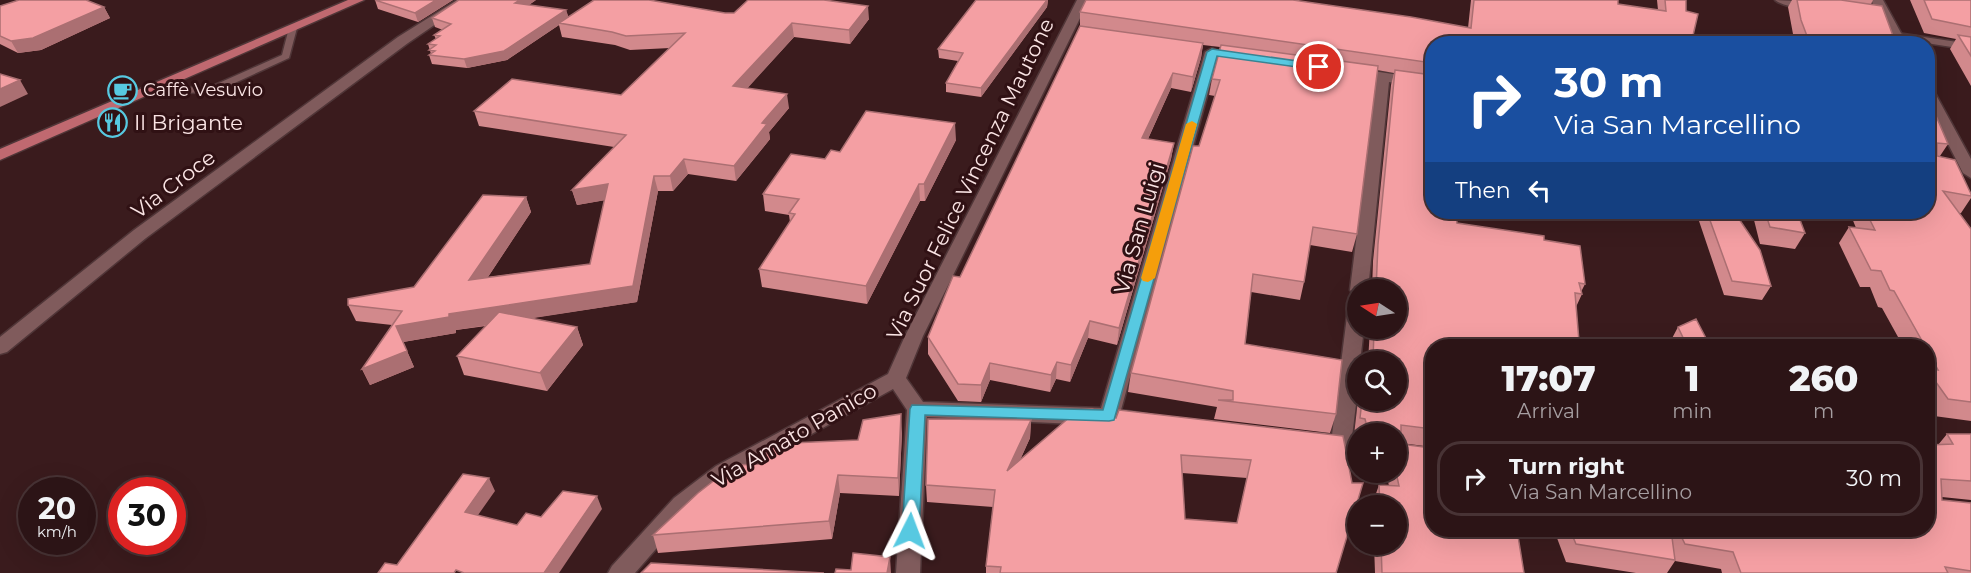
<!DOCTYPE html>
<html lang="en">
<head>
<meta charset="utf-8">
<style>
  body { margin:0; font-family:Montserrat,sans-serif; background:#341d1f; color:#f1f3f6; height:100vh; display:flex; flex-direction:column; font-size:22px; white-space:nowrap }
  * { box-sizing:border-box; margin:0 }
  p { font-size:20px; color:#a69ea1 }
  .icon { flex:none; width:33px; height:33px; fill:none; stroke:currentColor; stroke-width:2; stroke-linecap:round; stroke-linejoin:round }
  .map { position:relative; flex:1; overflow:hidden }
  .sheet { position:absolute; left:1425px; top:339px; width:510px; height:198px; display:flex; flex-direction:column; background:#2c1416; border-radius:24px; box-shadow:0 6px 24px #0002,0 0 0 2px #483335 }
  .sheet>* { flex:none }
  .guide { position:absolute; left:1425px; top:36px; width:510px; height:183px; border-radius:24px; box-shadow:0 6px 24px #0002,0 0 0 2px #483335; background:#1a4fa0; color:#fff; overflow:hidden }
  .needle { width:39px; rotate:282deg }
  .tools { position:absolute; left:1347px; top:279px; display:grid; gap:12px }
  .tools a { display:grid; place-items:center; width:60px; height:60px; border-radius:50%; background:#2c1416; box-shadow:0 6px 24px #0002,0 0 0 2px #483335; font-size:30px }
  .speed { position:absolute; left:18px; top:477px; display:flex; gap:12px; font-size:30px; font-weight:700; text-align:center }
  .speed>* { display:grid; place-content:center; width:78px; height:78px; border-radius:50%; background:#2c1416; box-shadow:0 6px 24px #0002,0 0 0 2px #483335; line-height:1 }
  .speed small { font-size:15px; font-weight:400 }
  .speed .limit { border:9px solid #d22; background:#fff; color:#111 }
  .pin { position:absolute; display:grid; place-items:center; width:51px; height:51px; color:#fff; margin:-26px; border:3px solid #fff; border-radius:50%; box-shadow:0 2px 6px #0007 }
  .me { position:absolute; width:66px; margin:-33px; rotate:3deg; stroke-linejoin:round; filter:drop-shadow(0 0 4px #0008) }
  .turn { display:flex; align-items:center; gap:21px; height:126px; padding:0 30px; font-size:27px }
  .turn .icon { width:78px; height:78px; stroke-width:2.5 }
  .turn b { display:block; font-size:42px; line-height:51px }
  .then { display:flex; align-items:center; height:57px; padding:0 30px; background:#0003; gap:12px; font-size:22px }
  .eta { display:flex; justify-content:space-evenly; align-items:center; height:102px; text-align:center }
  .eta b { font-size:36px; font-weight:800; line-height:42px }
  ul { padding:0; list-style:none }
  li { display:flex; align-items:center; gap:18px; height:75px; margin:0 12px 9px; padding:0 18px; border:3px solid #483335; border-radius:24px }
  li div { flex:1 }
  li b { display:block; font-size:22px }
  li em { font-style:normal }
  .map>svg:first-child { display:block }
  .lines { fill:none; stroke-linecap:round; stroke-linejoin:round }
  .lane-casing { stroke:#503638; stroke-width:3 }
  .street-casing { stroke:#503638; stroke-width:3 }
  .primary-casing { stroke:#503638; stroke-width:3 }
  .lane { fill:#805b5c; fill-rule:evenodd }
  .street { fill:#805b5c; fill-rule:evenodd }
  .primary { fill:#c06970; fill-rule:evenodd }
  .wall { fill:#d2898c; fill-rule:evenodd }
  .shaded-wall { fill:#ab6f72 }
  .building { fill:#f49fa3; stroke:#ab6f72; stroke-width:1.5; fill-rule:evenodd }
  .route { fill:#57c9e1; stroke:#398392; stroke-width:1.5 }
  .slow { fill:#f59e0b }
  .labels { text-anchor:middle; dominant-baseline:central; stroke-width:6; stroke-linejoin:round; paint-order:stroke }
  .far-poi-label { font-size:18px; fill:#fbe5e5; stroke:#301114; text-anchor:start }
  .poi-label { font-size:21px; fill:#fbe5e5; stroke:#301114; text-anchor:start }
  .street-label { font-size:21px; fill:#fbe5e5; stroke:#301114 }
</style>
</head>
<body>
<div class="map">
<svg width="1971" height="573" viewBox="0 0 1971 573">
  <rect width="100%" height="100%" fill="#3a1b1d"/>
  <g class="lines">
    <defs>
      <path id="lane" d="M293,25l4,3 -8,30 -74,34 -66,2 -5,-3 5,-3 61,-1 72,-32 7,-27z
        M1897,33l74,11v6l-77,-12 -1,-2z"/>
      <path id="street" d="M457,0h14l-63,43 -262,195 -139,114 -7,2v-17l134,-107 264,-193z
        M1077,0h12l-166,336 -17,42 17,24 178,6 104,-356 7,-4 7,4 -98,358 26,4 3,5 -3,5 -7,3 -213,-10 -7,156h-24l11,-163 -14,-21 -161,89 -42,32 -55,63h-27l4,-7 62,-68 42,-32 172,-92 17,-38z
        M1775,0l44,2 2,3c-8,7 -38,2 -46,-5z
        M1871,0h12l24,44h-13z
        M1353,68l79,12v8l-43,-6 -21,208h-10v38h6l-4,34h-2v26l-6,49 6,1v16l-45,-7 -4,-6 4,-6 7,-2 12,2 17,-135 6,-5 -5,-5 26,-210 -28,-5 -2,-3z
        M1928,89l7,4 36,66v19l-8,-5 -35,-68z"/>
      <path id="primary" d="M348,0h16l-364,160v-11z"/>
    </defs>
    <use href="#lane" class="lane-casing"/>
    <use href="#street" class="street-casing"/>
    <use href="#primary" class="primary-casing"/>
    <use href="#lane" class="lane"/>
    <use href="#street" class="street"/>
    <use href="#primary" class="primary"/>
  </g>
  <path class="wall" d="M375,0h78l-35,22 -40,-13z
    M536,0l-7,5 37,5 2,7 157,-4 144,6 -19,25 -56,-7 -47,51 42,20 -20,24 1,7 -34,42 -48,-7 -15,17h-15l-21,111 -106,16 46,9 6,18 -36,46 -83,-16 -7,-19 29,-30 -30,4v3l-53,9 11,25 -44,18 -8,-16 30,-44 -36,-4 -8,-16 66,-18 112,-90 5,15 -43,65 102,-13 15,-64 -28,5 -5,-15 42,-43 -135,-21 -5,-15 147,-16 49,-47 -40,2 -15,-5 -53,-8 -3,-12 -52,35 -40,8 -35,-4 -3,-9 2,-1 -3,-10 8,-5 -2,-4 9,-5 -8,-3 -3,-9z
    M1048,0l-1,7 -66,90 -35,-5v-9l12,-22 -19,-3 -1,-9z
    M1471,0h147v4l40,6 -1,-10h29v11l-254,33v168l25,11 87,17 41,44 -4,8 1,2 -6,13 -144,39v101l-31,-4v1l123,129h-149l-1,-29h22v-38h-23v-4l6,-17 10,1 -3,-14h10v-38h-38v2l-4,-1 4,-35h38v-38h-28l2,-34h26v-38h-24l1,-29 18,-176 3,-12 -17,-3 -20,164 -5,18 -42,-7 -6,37 -4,18 -49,-8 -6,52 91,70 -6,19 -116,-14 3,-12 -89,-15 3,-19 84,-277 -6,-1 3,-16 8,-32 -17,-2 -2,13 -10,34 -20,-4 -23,51 26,4 -3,16 -54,186 -29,-7 -18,44 -14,-3 -6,13 -60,-12 -9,22 -23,-1 -30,-47v-17l32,-60 120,-250v-15l388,16z
    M1792,0h81l-2,4 25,40h-127l2,-6 25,4 -3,-8 -5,-27z
    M1910,0h61v86l-21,-37 6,-10 -32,-6z
    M0,6l104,1 6,11 -69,32 -23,3 -18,-9z
    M1928,97l20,47 -8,12 31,38v4l-10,15h-2l12,16v192l-37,-5 -6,-9v-61h-25l-21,-38 -4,-1 -8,-20h-10l-21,-44 10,-16 7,1 -6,-15 1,-1h77z
    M956,140l-31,61h-5l-53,103 -105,-17 -3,-18 31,-47 -1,-7 -24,-4 -2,-17 62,-35 15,-7z
    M1704,212h25l42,74 -9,14 -38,-5 -25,-74z
    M1752,212h45l8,21 -10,16 -35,-5z
    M1678,327l32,19h-40l-1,-2z
    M1116,418l227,18 -7,137h-350v-7l7,-59 -66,-5 -1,-17 105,-65 -1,18 -10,22zM1182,473l65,5 -10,45 -52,-4z
    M902,432l-3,64 -59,-3 -8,46 -174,14 -5,-18 110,-71 95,-24z
    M1947,434h24v66l-29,-3v3l29,3v70h-249l-1,-4 -46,-8 -8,12h-31l-70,-11 -12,-32h374l10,-85z"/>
  <path class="shaded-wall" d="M436,0h17l-35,22 -3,-9z
    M520,0h16l-18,12 -3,-9z
    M1047,0h1l-1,7 -66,90v-9z
    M868,6l1,13 -19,25 -1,-14z
    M104,7l6,11 -69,32 -23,3 -7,-12z
    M566,10l3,8 -10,5v2l-52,35 -40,8 -3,-9z
    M792,23l2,14 -58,64 -3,-15z
    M1203,43l-2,15 -10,34 2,-15z
    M1173,73l-2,15 -30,66 1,-16z
    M20,80l8,14 -28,13v-18z
    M787,94l2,14 -20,24 1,7 -34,42 -2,-15 28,-43z
    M955,123l1,17 -31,61 -1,-17z
    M1174,143l-3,16 -54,186 2,-17z
    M684,159l4,15 -15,17 -3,-15z
    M654,176l4,15 -21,111 -181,28v3l-53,9 11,25 -44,18 -8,-16 34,-43 53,-12 184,-28z
    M608,184l4,15 -35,6 -5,-15z
    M919,184l1,17 -53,103 -1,-18z
    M526,197l5,15 -55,83 -7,-15z
    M1090,321l-2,17 -18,44 1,-17z
    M577,327l6,18 -36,46 -7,-18z
    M1057,362l-1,17 -6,13 1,-17z
    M990,363v17l-9,22v-17z
    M901,414l1,18 -3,64 -1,-18z
    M1031,420l-1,18 -23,51v-18z
    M838,475l2,18 -8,46 -3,-18z
    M489,478l6,13 -24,34 -6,-13z
    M597,496l5,13 -43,64h-15z
    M890,557l1,16h-4z"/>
  <path class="building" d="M19,0h67l18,7 -71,31 -22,3 -11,-5v-30z
    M375,0h61l-21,13z
    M459,0h61l-5,3 51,7 -62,41 -40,8 -35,-4 6,-4 -6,-1 7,-5 -8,-1 12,-8 -6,-1 17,-11 -19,-6z
    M594,0h55l76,13h9l14,-13h76l44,6 -19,24 -57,-7 -59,63 54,8 -25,29 5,1 -33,42 -50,-7 -14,17h-16l-21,110 -184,28v3l-53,9 11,25 -45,18 40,-58 -54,-6v-6l66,-12 69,-92 43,2 -57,83 121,-16 18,-80 -36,6 54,-55 -152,-24 38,-32 109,16 64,-62 -59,3 -14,-4 -53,-9z
    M976,0h71l-66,88 -35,-5 17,-30 -25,-4z
    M1086,0h207l118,17 60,11 3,-28h144v4l48,7 -1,-11h21v11l12,3 -7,30h-259v19l-352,-51z
    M1797,0h44l41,6 14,38h-86l-9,-24z
    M1924,0h47v27l-39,-8z
    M1080,26l123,17 -10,34 -20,-4 -31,65 32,5 -55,185 -29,-7 -19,44 -14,-3 -6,13 -61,-12 -9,22 -23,-1 -30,-47 25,-61 7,1z
    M1958,35l13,2v19z
    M1771,38l33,6h-32z
    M1221,45l157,21 -21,168 -44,-7 -9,55 -51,-8 -8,70 97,16 -6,54 -118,-14h15v-9l-102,-18 62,-227h6l21,-66 -8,-1z
    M1395,70l37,5v137h24l1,11 87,13v4l36,6 5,38 -6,-1 3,11 -7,-1 4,48 44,5h-191v83l-31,-4v19l31,4v82h85l7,43h-142l-1,-29h15v-38h-16l-1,-21 20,1 -3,-14v-38h-8l-1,-7 -21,-4 -1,-4 -5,-1 2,-18h34v-38h-23l1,-34h22v-38h-20l2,-46z
    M0,74l20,6 -20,9z
    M1928,97l20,47 -11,-1v13l18,4 16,34v2l-28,-5 28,38v173l-23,-3 -20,-28v-3l10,2 -10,-19v-5h-3l-31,-55 -4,-1 -9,-19 -10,-1 -22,-43 26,3 -9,-18h62z
    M866,111l89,12 -31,61h-5l-53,102 -107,-17 36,-55 -6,-1 10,-14 -36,-5 28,-40 34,5 6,-9 9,2z
    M1707,212h22l6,1 25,37 11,36 -39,-5z
    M1765,212h32l8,21 -35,-6z
    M499,312l78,15 -37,46 -83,-17z
    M1696,319l14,27h-23l-9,-19z
    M1092,409l24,9 3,-8 224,26 9,47h11l-27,90h-336l1,-6 -15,-1 9,-76 -69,-5 2,-66 103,1 -24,51 71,-61zM1181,455l70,5 -14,63 -52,-4z
    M901,414l-3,64 -60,-3 -9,46 -176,14 45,-42 36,-28 29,-1 6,-20 89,-4 5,-20z
    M1947,434h24v47l-30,-2 1,21 29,3v68l-26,-4 3,6h-207l-8,-21 -48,-8 -7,-14h250v-85l25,-1z
    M463,474l26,4 -24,34 52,13 9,-12 15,4 22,-26 34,5 -53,77h-80l-8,-3 -2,3h-76l7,-10 12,2z
    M1570,530h101l4,30 -99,-16z
    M853,553l37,4 -3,16h-52l1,-4 15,1z
    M651,563l173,10h-183z"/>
  <path class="route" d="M1212,49l107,15 5,3 -5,3 -102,-14 -103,364 -5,1 -184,-6 -6,116 -2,5 -7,2 -6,-2 -2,-5 8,-122 2,-4 191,5 104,-358z"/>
  <path class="slow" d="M1192,121l5,3 -42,154 -7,4 -5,-1 -2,-3 45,-154z"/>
  <defs>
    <symbol id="cafe-ring" viewBox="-11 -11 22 22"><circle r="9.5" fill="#301114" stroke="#57c9e1" stroke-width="1.5"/><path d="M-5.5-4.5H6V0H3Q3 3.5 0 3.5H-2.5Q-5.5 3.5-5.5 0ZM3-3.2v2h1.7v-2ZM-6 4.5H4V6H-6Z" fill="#57c9e1"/></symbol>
    <symbol id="restaurant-ring" viewBox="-11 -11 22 22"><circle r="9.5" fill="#301114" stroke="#57c9e1" stroke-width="1.5"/><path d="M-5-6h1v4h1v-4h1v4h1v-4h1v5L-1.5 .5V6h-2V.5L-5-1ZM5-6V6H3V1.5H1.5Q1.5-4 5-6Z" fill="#57c9e1"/></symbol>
  </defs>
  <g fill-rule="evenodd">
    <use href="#cafe-ring" x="106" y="74" width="33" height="33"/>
    <use href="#restaurant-ring" x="96" y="106" width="33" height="33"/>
  </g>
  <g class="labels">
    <g class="far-poi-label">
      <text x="143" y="90">Caffè Vesuvio</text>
    </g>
    <g class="poi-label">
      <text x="134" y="122">Il Brigante</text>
    </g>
    <g class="street-label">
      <text transform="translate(970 179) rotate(-64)">Via Suor Felice Vincenza Mautone</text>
      <text transform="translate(173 184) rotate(-37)">Via Croce</text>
      <text transform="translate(1139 228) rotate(-74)">Via San Luigi</text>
      <text transform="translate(794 435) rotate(-30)">Via Amato Panico</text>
    </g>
  </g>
</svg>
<div class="tools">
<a><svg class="needle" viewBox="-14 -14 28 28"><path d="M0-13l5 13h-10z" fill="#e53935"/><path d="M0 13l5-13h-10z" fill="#a69ea1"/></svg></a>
<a><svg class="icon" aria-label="search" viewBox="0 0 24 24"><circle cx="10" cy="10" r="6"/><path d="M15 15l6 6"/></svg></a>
<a>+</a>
<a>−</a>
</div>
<div class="speed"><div>20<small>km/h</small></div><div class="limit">30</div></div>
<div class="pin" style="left:1319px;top:67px;background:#d93025"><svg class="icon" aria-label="arrive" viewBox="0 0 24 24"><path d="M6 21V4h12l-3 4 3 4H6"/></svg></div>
<svg class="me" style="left:910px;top:531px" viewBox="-20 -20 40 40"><path d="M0-17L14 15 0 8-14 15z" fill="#57c9e1" stroke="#fff" stroke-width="4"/></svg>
<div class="guide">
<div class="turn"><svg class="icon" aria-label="right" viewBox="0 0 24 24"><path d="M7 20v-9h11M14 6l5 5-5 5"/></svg><div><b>30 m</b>Via San Marcellino</div></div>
<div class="then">Then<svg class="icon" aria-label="left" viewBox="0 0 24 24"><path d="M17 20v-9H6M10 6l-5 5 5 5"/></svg></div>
</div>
<section class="sheet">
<div class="eta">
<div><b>17:07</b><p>Arrival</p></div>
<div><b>1</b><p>min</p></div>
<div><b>260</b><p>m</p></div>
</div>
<ul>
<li><svg class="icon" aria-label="right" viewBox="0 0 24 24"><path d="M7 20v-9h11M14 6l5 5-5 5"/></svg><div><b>Turn right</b><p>Via San Marcellino</p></div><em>30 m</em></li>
</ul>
</section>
</div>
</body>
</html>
